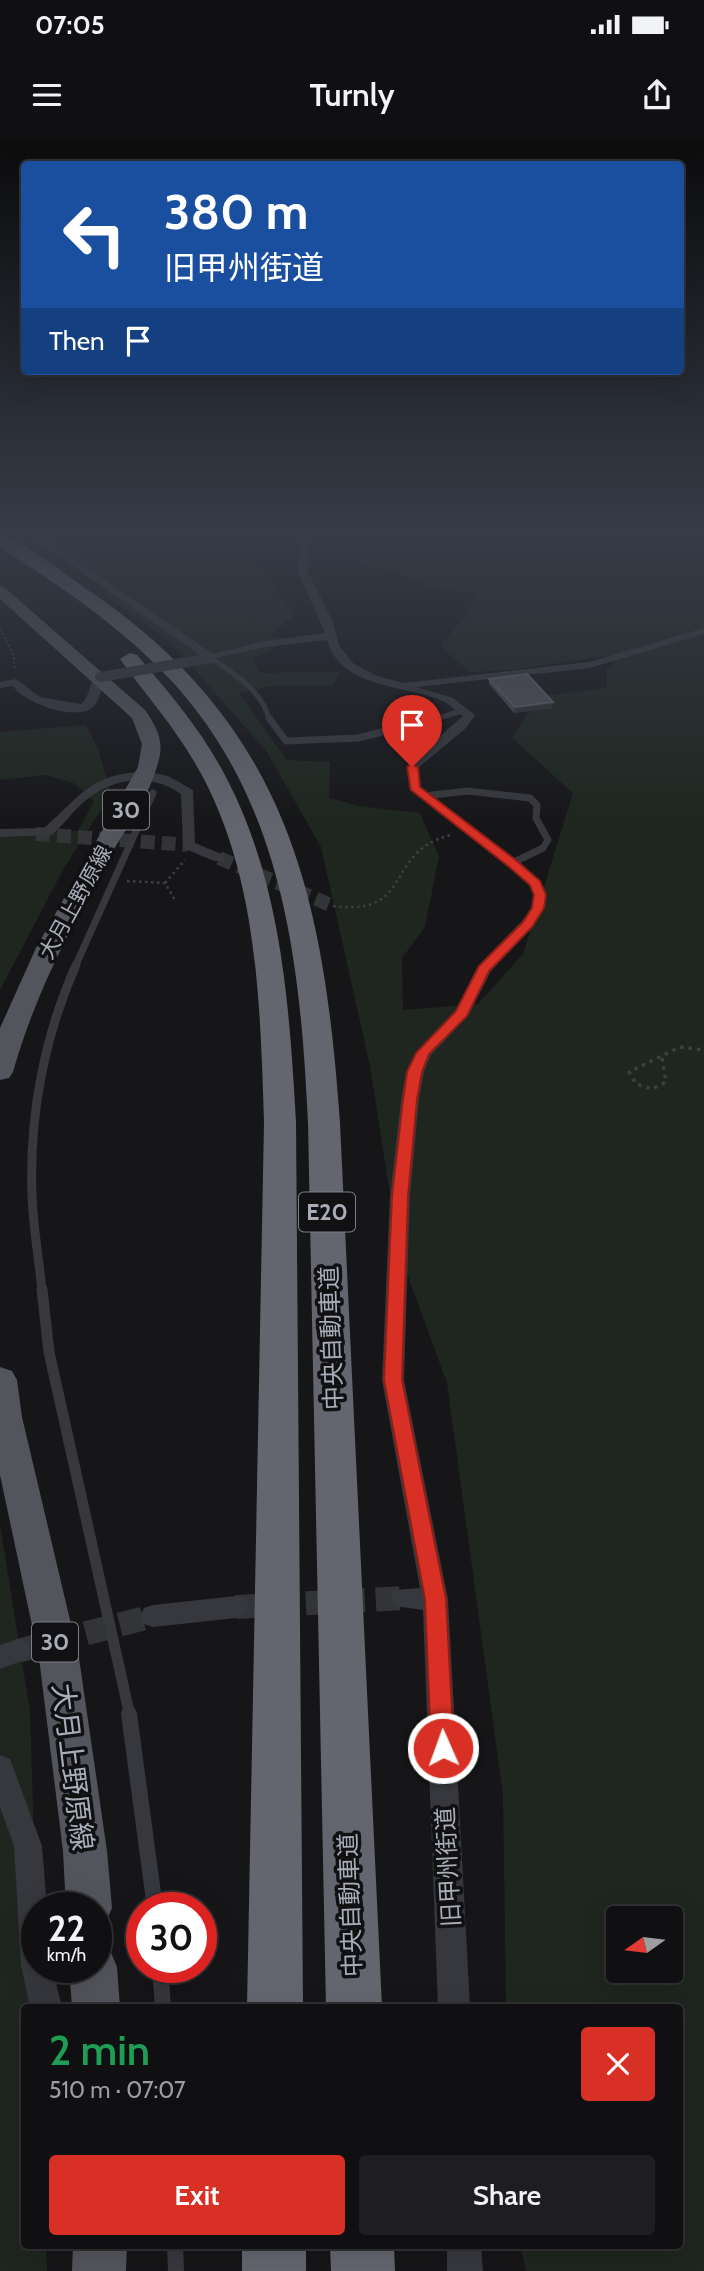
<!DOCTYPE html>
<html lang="en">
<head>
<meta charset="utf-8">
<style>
  body { margin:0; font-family:Cabin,"Noto Sans JP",sans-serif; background:#1e1e20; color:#f1f3f6; height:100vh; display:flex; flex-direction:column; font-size:26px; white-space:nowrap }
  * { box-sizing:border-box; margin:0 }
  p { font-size:23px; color:#9c9d9f }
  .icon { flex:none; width:38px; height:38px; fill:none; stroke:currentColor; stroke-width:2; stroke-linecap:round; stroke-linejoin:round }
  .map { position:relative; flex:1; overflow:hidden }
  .panel { position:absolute; left:21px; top:1864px; width:662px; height:245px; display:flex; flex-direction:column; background:#101012; border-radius:7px; box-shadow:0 7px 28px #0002,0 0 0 2px #303032 }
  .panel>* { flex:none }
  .top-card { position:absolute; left:21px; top:21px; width:663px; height:214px; border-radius:7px; box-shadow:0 7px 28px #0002,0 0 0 2px #303032; background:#1a4fa0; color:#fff; overflow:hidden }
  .needle { width:46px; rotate:256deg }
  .fabs { position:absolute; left:606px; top:1766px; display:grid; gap:14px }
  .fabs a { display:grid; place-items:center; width:77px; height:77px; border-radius:7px; background:#101012; box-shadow:0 7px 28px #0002,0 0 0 2px #303032; font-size:35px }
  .speed { position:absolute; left:21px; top:1752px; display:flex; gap:14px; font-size:35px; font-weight:700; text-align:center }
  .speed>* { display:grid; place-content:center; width:91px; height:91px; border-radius:50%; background:#101012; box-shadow:0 7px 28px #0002,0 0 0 2px #303032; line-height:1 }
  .speed small { font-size:18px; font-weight:400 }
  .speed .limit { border:10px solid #d22; background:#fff; color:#111 }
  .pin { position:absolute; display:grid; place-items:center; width:60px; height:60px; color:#fff; margin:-72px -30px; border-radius:50% 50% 50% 0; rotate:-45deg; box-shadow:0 0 7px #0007 }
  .pin .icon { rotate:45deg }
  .me { position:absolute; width:77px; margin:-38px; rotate:358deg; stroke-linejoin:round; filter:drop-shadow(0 0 5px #0008) }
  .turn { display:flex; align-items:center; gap:24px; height:147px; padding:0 28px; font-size:32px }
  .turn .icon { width:91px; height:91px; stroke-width:2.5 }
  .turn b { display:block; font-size:49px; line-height:60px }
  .then { display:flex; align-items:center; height:66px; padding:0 28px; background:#0003; gap:14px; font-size:26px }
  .round { display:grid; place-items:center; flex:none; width:74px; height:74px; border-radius:7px; background:#1e1e20 }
  .head { display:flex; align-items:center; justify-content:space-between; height:119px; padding:0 28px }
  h1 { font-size:42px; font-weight:600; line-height:52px; color:#1e9e55 }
  .action { display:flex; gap:14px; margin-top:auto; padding:14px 28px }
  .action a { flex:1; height:80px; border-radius:7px; background:#d93025; color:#fff; font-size:28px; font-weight:600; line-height:80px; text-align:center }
  .action a+a { background:#1e1e20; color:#f1f3f6 }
  .status { display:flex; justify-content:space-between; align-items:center; height:49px; padding:0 35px; background:#101012; direction:ltr }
  .status svg { height:19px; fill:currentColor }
  header { display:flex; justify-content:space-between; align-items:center; height:91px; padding:0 28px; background:#101012; font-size:32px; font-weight:600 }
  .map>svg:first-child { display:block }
  .green { fill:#1e261f; fill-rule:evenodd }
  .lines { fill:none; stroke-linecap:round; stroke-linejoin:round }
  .minor-tunnel-far1 { stroke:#333438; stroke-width:14; stroke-dasharray:14 7; stroke-linecap:butt }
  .minor-tunnel { stroke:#333438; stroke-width:24; stroke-dasharray:24 11; stroke-linecap:butt }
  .path-far2 { stroke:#3d3f44; stroke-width:2; stroke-dasharray:2 2.5; stroke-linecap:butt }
  .path-far1 { stroke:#3d3f44; stroke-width:2.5; stroke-dasharray:2.5 3.5; stroke-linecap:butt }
  .path { stroke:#3d3f44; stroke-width:3.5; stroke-dasharray:3.5 5; stroke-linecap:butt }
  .service-far4 { stroke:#37383d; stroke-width:5 }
  .service-far3 { stroke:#37383d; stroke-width:7 }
  .service-far2 { stroke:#37383d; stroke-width:9 }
  .service-far1 { stroke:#37383d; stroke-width:11 }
  .service { stroke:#37383d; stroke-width:16 }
  .minor { fill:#37383d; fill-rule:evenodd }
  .primary { fill:#53555c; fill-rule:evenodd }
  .motorway { fill:#63666e; fill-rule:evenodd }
  .minor-bridge { stroke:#37383d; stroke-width:10 }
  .wall { fill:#47494d }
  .shaded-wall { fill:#2f3033 }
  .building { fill:#525359; stroke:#5f6168; stroke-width:2 }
  .route { fill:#d93025; stroke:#8d1f18; stroke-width:2 }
  .labels { text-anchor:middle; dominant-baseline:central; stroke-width:7; stroke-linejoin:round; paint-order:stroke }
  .far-street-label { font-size:21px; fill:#a8adb8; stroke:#111113 }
  .shield { fill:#111113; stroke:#7b7e86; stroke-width:2 }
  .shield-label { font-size:23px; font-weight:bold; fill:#a8adb8 }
  .street-label { font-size:24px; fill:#a8adb8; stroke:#111113 }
  .near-street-label { font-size:28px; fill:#a8adb8; stroke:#111113 }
</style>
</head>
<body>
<div class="status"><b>07:05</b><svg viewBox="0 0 49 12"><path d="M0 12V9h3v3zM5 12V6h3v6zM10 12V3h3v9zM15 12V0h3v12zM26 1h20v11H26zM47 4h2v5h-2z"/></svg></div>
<header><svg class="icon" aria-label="menu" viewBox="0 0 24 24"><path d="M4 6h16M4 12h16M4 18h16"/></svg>Turnly<svg class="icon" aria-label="share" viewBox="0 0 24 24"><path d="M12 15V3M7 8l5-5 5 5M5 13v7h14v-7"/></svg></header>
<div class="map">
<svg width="704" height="2131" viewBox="0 0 704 2131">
  <rect width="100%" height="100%" fill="#161618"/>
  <path class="green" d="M40,390h101l-4,2 51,30 50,-6 27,14 16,30 15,14 -26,21 16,8 -34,16 7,14 82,-1 -9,14 -57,-1 -36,8 48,67 43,2 -1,36 30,8 61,7 19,44 -14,70 -23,31 1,52 75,-6 45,-50 50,-161 -61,-55 18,-28 -2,-15 34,-1 45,-7v-18l8,-6 -10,-7 -93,14 -42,2 -30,-26 25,-30 13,-22 -45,-6 -25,-12 -74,-21 -6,-25h376v1741h-178l-6,-26h159v-238h-173l-3,-212 -56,-412 -48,-131 -29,-186 -49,-219 -54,-95 -96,-109 -63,-46 -2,-17 -42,-27zM618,1778h52v52h-52z
    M86,585l12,24 13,45 -47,74 -64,122v-155l78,-4 16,-30 -20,-18 -29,-8 -45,5v-48z
    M0,1385l30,186 9,296h-15v238h22l1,26h-47z"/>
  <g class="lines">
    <path class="minor-tunnel-far1" d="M36,694l152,11
      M219,718l114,48"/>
    <path class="minor-tunnel" d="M236,1467l168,-9
      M18,1511l135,-35"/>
    <path class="path-far2" d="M0,489l13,25 2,16"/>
    <path class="path-far1" d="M127,741l38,2 11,19
      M165,743l20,-23
      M333,766c83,11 49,-54 118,-71"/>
    <path class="path" d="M662,918l4,24 -14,7 -16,-5 -7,-12 51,-25 24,3"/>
    <path class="service-far4" d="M211,518c22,15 53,34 58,62
      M432,580l33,-10"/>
    <path class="service-far3" d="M269,578l17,23 72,-3 80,-20
      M424,656l43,-5 63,7 7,7 -1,13 12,22 -5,8 -31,15
      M75,827l78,-174"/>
    <path class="service-far2" d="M42,1151c-3,-32 -9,-64 -10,-96 -3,-78 12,-158 44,-230"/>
    <path class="service-far1" d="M42,1149l7,63 81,364"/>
    <path class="service" d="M129,1574l26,194
      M160,1827l3,40
      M175,2105l1,26"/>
    <path class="minor" d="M0,390h15l-15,5z
      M21,390h11l181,124 52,-13 60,-8 -27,-61 2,-29 -4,-13h10l4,13 -2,29 24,48 8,27 13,16 24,13 27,7 185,-21 115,-34v6l-114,34 -174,19 37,11 22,17 -9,13 -48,40 3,19 96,73 23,20 7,15 -2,13 -12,19 -42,44 -23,45 -37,39 -7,17 -5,28 -9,96 -6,184 44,219 22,408h-32l-15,-397 -28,-4 -4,-8 4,-8 25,-2 -38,-208 8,-184 11,-96 5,-28 9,-19 40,-42 23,-45 44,-45 9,-13 2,-13 -4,-10 -22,-19 -98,-78 -1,-24 55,-48c-6,-4 -12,-10 -18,-14 -38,-18 -104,-12 -118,-62l-62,7 -58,13z
      M100,534l6,3c-4,9 -6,24 -13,30 -17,15 -69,-4 -80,-21l-13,2v-6l16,-3 24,18 41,7c10,-7 7,-25 19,-30z
      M150,632l18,4 25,14 2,53 29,12v6h-10l-31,-13 -2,-54c-30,-21 -66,-17 -95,6 -12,10 -22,24 -34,35l-52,2v-8l44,-1c38,-33 48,-57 106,-56z
      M236,1456l9,3 4,8 -4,8 -9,3 -83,9 -9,-3 -4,-8 4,-8 9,-3z
      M18,1499l9,4 4,8 -4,8 -27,10v-24z
      M0,1615l10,4 32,87 5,62h-10v59h15l10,40h-32l-9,-42 -7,-119 -14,-39z
      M447,2105h34l2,26h-36z"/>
    <path class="primary" d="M0,446l5,2 140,122c11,16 19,30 14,49 -8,36 -35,72 -53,104 -37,68 -72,134 -93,209l-4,6 -9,2v-52l36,-80 102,-181 4,-23 -10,-26 -132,-119z
      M0,1227l12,4 5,9 5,37 57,241 28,193 5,57 -7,16 -9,4v-20h-30l-3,-57 -24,-193 -39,-183z
      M96,1805l14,5 7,17 3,40h-48l-3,-40h27z
      M73,2105h54l-1,26h-54z"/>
    <path class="motorway" d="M0,395c24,6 71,44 94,59 196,136 230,305 246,529l42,884h-56l-18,-884c-8,-169 -26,-337 -155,-461 -46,-45 -100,-80 -153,-115z
      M130,513l7,2c30,35 60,70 83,111 61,109 69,234 76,356l7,885h-56l17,-885c-4,-120 -6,-252 -69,-359 -22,-38 -50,-69 -75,-104z
      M242,2105h64v26h-64z
      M330,2105h64l1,26h-64z"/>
    <path class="minor-bridge" d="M100,537l111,-19"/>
  </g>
  <path class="wall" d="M489,539l64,23 -1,6 -38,5 -25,-29z"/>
  <path class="shaded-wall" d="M553,562l-1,6 -38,5 1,-6z"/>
  <path class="building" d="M527,534l26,28 -38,5 -26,-28z"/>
  <linearGradient id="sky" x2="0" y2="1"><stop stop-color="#0c0c0d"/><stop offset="0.57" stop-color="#363c48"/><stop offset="1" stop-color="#363c48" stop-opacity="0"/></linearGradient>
  <rect width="704" height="688" fill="url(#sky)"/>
  <path class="route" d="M412,624l6,3 2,20 97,74 23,20 6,14 -2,13 -12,19 -43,44 -22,45 -38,38 -7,18 -5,28 -9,96 -6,184 44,219 8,149 -3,8 -8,3 -8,-3 -4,-8 -6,-149 -41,-219 8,-184 11,-96 4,-28 9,-19 40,-42 23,-45 44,-44 9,-14 2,-13 -4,-10 -22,-19 -97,-76 -4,-23z"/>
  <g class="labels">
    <g class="far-street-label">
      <text transform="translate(75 762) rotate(-61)">大月上野原線</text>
    </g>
    <g class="shield">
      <rect x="103" y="650.5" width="46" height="39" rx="5"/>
      <rect x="299" y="1052.5" width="56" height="39" rx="5"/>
      <rect x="32" y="1482.5" width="46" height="39" rx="5"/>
    </g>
    <g class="shield-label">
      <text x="126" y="670">30</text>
      <text x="327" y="1072">E20</text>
      <text x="55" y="1502">30</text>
    </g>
    <g class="street-label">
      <text transform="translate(331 1198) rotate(-92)">中央自動車道</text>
      <text transform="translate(448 1727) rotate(-93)">旧甲州街道</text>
      <text transform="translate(350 1765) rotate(-92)">中央自動車道</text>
    </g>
    <g class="near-street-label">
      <text transform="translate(73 1627) rotate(83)">大月上野原線</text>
    </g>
  </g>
</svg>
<div class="fabs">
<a><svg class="needle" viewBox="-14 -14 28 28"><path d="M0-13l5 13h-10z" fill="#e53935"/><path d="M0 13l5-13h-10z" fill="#9c9d9f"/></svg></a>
</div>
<div class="speed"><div>22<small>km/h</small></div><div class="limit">30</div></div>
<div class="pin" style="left:412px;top:627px;background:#d93025"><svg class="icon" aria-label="arrive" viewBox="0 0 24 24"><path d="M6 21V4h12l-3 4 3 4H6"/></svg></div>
<svg class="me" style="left:443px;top:1608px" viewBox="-20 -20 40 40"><circle r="17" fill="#d93025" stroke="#fff" stroke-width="3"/><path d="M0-11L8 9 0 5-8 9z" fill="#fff"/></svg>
<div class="top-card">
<div class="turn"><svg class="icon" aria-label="left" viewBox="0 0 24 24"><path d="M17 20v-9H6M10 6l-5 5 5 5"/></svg><div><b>380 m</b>旧甲州街道</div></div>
<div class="then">Then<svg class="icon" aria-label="arrive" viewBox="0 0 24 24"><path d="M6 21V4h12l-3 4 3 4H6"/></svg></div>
</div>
<section class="panel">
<div class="head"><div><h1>2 min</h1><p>510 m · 07:07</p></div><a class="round" style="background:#d93025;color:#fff"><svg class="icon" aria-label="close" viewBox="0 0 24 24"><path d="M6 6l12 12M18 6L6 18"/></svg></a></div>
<div class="action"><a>Exit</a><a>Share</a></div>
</section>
</div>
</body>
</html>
